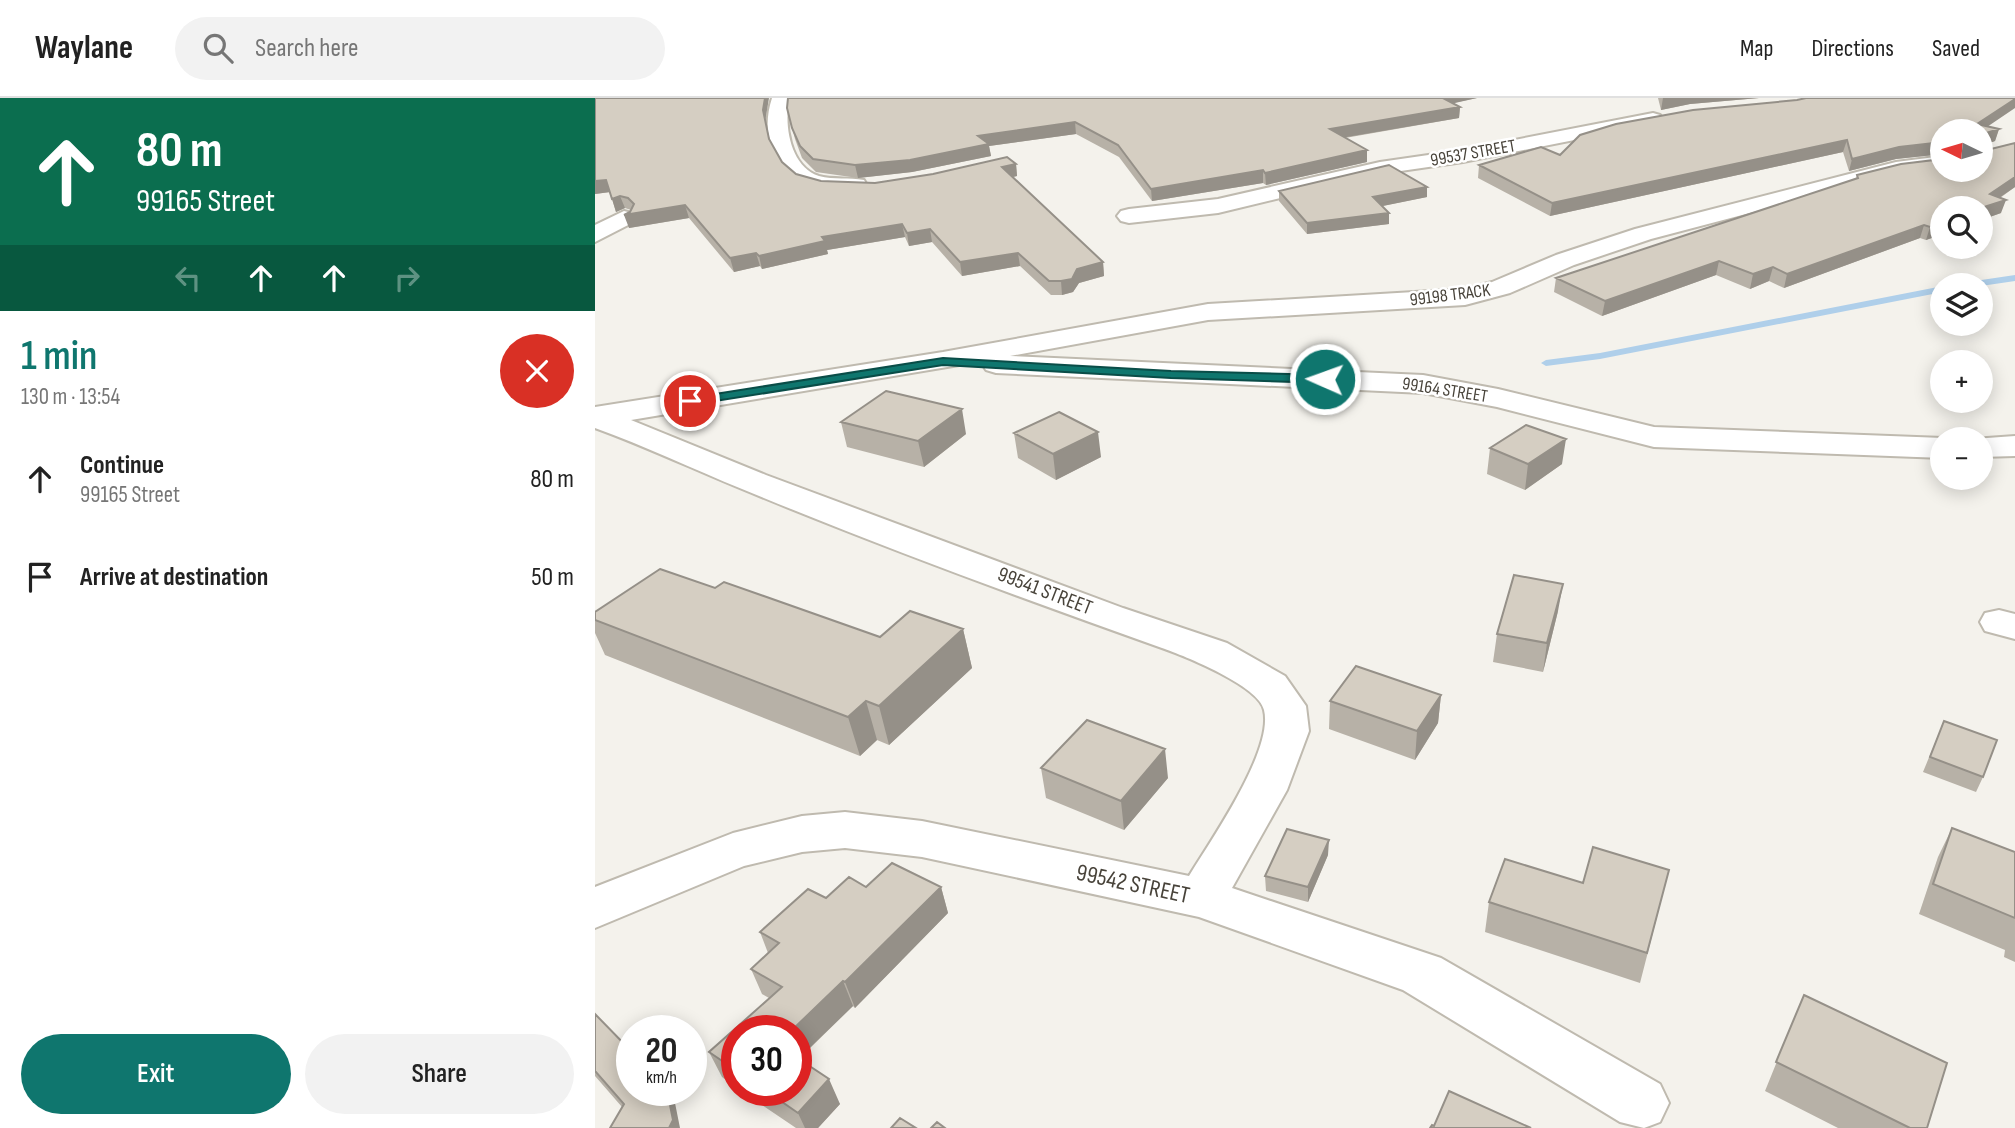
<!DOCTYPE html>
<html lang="en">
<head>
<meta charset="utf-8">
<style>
  body { margin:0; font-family:"Sofia Sans Condensed",sans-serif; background:#f2f2f2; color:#222; height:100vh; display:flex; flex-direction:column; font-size:26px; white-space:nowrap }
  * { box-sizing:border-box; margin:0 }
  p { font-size:23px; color:#767676 }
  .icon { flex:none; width:38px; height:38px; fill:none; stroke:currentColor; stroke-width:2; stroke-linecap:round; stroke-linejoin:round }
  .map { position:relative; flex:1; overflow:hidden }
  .sheet { display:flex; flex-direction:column; background:#fff; width:595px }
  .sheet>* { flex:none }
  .hud { background:#0b6e4f; color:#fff; overflow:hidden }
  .needle { width:46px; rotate:275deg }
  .buttons { position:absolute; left:1335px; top:21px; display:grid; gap:14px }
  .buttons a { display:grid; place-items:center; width:63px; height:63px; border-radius:50%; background:#fff; box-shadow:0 4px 18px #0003; font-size:35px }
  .speed { position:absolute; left:21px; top:917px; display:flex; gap:14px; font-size:35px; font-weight:700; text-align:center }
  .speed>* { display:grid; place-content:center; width:91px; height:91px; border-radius:50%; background:#fff; box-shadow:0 4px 18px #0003; line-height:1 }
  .speed small { font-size:18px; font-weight:400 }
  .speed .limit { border:10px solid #d22; background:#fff; color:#111 }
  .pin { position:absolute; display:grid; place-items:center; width:60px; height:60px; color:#fff; margin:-30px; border:4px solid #fff; border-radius:50%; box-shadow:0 2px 7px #0007 }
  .me { position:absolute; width:77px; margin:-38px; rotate:272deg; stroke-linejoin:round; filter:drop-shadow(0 0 5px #0008) }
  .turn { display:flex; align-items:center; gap:24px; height:147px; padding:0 21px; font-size:32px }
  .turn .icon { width:91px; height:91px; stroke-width:2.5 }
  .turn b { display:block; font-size:49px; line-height:60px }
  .lanes { display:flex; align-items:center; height:66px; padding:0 21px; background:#0003; justify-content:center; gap:35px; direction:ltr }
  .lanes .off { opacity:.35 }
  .round { display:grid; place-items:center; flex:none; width:74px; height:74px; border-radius:37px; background:#f2f2f2 }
  .summary { display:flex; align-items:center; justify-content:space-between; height:119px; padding:0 21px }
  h1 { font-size:42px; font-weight:600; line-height:52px; color:#0f766e }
  .button { display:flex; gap:14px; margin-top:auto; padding:14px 21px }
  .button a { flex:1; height:80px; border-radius:42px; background:#0f766e; color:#fff; font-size:28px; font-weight:600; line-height:80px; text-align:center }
  .button a+a { background:#f2f2f2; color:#222 }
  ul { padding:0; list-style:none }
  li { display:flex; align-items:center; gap:21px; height:98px; padding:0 21px }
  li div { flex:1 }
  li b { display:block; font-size:26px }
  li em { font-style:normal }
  header { display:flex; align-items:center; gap:42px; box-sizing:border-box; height:98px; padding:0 35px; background:#fff; border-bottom:2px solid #e0e0e0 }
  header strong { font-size:33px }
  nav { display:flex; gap:38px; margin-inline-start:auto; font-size:24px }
  .search { width:490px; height:63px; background:#f2f2f2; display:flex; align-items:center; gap:18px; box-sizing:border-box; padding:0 24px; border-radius:38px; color:#767676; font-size:26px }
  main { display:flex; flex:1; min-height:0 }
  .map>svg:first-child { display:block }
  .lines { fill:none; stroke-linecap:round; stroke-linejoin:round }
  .stream { fill:#afcfea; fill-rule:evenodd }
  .minor-casing { stroke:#bfbaaf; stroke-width:4 }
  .minor { fill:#fff; fill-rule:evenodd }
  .wall { fill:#b7b1a7 }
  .shaded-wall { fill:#959088 }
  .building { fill:#d5cec2; stroke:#959088; stroke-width:2 }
  .route { fill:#0f766e; stroke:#0a4d48; stroke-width:2 }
  .labels { text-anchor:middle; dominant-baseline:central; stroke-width:5; stroke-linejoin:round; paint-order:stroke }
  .far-street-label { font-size:18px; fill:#48433a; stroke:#fff }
  .street-label { font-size:21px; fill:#48433a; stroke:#fff }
  .near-street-label { font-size:24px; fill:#48433a; stroke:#fff }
</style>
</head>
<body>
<header>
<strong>Waylane</strong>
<div class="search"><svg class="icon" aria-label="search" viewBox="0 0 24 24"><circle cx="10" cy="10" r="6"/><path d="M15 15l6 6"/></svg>Search here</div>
<nav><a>Map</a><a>Directions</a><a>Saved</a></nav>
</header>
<main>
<section class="sheet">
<div class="hud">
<div class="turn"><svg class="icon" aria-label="ahead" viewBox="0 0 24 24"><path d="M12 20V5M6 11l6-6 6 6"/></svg><div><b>80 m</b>99165 Street</div></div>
<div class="lanes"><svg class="icon off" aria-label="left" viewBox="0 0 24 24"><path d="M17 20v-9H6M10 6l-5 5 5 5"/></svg><svg class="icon" aria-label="ahead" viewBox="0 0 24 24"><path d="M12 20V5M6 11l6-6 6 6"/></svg><svg class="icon" aria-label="ahead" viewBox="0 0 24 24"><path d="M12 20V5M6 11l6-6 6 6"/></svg><svg class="icon off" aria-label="right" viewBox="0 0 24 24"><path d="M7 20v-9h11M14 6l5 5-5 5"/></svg></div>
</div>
<div class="summary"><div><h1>1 min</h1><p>130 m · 13:54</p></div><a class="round" style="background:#d93025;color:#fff"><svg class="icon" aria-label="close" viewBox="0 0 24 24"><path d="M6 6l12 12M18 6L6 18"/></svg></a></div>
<ul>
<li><svg class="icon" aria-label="ahead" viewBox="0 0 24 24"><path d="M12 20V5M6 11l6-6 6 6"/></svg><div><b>Continue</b><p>99165 Street</p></div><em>80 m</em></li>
<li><svg class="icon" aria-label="arrive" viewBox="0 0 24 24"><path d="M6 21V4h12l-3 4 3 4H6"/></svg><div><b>Arrive at destination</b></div><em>50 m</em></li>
</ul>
<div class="button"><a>Exit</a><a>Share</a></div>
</section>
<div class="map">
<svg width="1420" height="1030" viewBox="0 0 1420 1030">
  <rect width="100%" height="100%" fill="#f4f2ec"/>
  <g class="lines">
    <path class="stream" d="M1420,177v6l-34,5 -18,-1 5,-3z
      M1348,188v6l-343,67 -54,7 -5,-3 5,-3 54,-7z"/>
    <defs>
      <path id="minor" d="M177,0h18c-7,25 0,69 29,78 15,4 30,1 45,4l3,5 -3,5c-60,14 -112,-31 -92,-92z
        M1058,15l7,2 3,4 -3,4 -197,39 -83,12 -162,39 -89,10 -8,-2 -4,-5 4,-5 8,-2 89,-10 162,-37 83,-12z
        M1348,58v12l-46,6 -246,65 -77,26 -64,28 -45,12 -257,15 -198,36 413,19 75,14 156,38 289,11 4,1h-4v19l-289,-11 -157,-40 -74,-14 -427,-20 -10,-3 -4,-6 1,-3 -352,59 135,55 357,133 104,35 58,33 21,30 3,25 -22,59 -55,98 209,70 219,126 9,19 -9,19 -16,6 -24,-6 -217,-132 -204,-73 -277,-60 -77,-9 -43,4 -58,14 -149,62v-41l138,-54 69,-17 43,-4 77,9 267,55c22,-36 85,-126 75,-166 -5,-24 -79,-54 -102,-62 -141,-50 -282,-102 -420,-159 -49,-20 -97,-43 -147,-61v-21l348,-55 265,-48 257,-15 27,-7 64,-27 79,-26 261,-67z
        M29,113l8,2 4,5 -4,5 -37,19v-17z
        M1420,338v20l-34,1v-18h-8z
        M1404,512l16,4v25l-30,-8 -5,-9 5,-9z"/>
    </defs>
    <use href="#minor" class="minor-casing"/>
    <use href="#minor" class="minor"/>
  </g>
  <path class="wall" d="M0,0l170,24 5,18 12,22 14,12 25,7 54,2 141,-19 1,12 -4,1 90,85 1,14 -25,7 -6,9 -11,3h-11l-31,-29 -58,10 -30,-34 -23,4 -4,-9 -78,13 1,4 -66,15 -2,-3 -26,6 -45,-54 -60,10 2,-18 -6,-2 -9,4 -6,-20 -15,2z
    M193,0h689l-24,5 7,4 -1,11 -114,20 22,12v12l-101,23 -3,-2 -111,18 -33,-44 -43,-23 -87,12 2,10 -79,16 -54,6 -42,-6 -14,-14 -7,-19 -8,-31z
    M1063,0h101l-69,6 -29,6z
    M1202,2l191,27 11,2 -4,12 -12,4v6l32,-8v44l-15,11 1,15 -20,7v-12h-38v26l-17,6 -6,-2 -136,50 -15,-7 -19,8 -34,-14 -114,41 -48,-24 2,-14 300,-99 1,-4 124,-5 -38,-39v23l-47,5 -47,12 -6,-19 -293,64 -72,-38 1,-13 81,-10z
    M684,93l148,6 -45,9 7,7v11l-82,10 -28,-33z
    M246,324l125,12 -42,33 -77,-20z
    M419,335l87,24 -45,23 -38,-22z
    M895,350l72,16 -37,26 -38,-16z
    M120,490l165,49 83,-8 9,39 -83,77 -12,-5 -17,16 -255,-101 -10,-22v-21z
    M963,513l-15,61 -50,-10 4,-28z
    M846,597l-3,28 -23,37 -86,-31 1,-28z
    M1349,623l39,56 -7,15 -53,-20z
    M446,670l127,10 -44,52 -78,-32z
    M1357,730l63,24v110l-11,-5 1,-7 -86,-36 19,-57z
    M733,757l-20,47 -42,-11 -1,-15z
    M1074,772l-29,113 -155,-51 4,-30 94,-19z
    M271,789h75l7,26 -93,95 -2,-2 -54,53 41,45 -22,24h-22l-56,-38h56l-59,-59v57l-15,-11 -13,-25 60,-54 -7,-4 -11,-25 17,-16 -8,-21 66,-34z
    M1209,897l123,133h-89l-73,-37z
    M0,916l80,89 -53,4 -27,-31z"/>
  <path class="shaded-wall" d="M170,0h4l-4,24 -2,-12z
    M843,0h39l-40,9z
    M1068,0h96l-69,6 -29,6z
    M1420,1v9l-34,23 -4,-7z
    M865,9l-1,11 -130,22 1,-11z
    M480,24l1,12 -87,12 2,10 -79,16 -54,6 -3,-13 123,-29z
    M1404,31l-4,12 -14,5 2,-12z
    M1252,42l-4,12 -293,64 2,-13z
    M1348,44v12l-47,5 -47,12 3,-12 47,-12z
    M772,52v12l-101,23 -1,-12z
    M421,66l1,12 -13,3 -2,-12z
    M668,72v13l-111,18 -1,-12z
    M1420,79v10l-28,19 19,-6 -5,13 -20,7v-12l9,-14z
    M11,82l4,12 -15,2v-13z
    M832,89v10l-54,11v-11z
    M25,98l5,12 -9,4 -4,-13z
    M90,107l4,13 -60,10 -5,-13z
    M794,115v11l-82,10v-11z
    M1348,124v12l-17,6 4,-13z
    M307,126l3,13 -78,13 1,4 -66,15 -3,-13 63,-19z
    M1329,127l-4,13 -136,50 3,-14z
    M335,131l2,13 -23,4 -2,-13z
    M161,155l4,13 -26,6 -4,-14z
    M423,155l2,13 -58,10 -2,-14z
    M1124,163l-3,14 -114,41 3,-15z
    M508,164l1,14 -25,7 -6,9 -11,3 -1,-14 16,-12z
    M1178,169l-4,14 -19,8 3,-15z
    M367,311l4,25 -42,33 -6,-26z
    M503,334l3,25 -45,23 -3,-26z
    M971,341l-4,25 -37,26 3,-26z
    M968,486l-5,27 -15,61 4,-29z
    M368,531l9,39 -83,77 -10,-39z
    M846,597l-3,28 -23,37 2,-29z
    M271,603l11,39 -17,16 -12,-39z
    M570,651l3,29 -44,52 -3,-29z
    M734,742l-1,15 -20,47v-15z
    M346,789l7,26 -93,95 -10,-26z
    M248,883l10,25 -57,55v-30h-5z
    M234,981l11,25 -22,24h-13l-7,-15z
    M72,992l8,13 5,25h-11z"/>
  <path class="building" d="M0,0h170l-2,12 6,29 13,23 14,12 25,7 54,2 58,-9 74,-17 9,7 -14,3 101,95 -26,7 -5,10 -11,2h-12l-31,-28 -58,9 -30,-33 -23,4 -5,-9 -80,13 3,4 -66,15 -3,-3 -26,5 -45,-53 -61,10 6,-3 4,-8 -6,-6 -8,-2 -8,3 -6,-19 -11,1z
    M193,0h655l17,9 -130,22 37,21 -102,23 -2,-3 -112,19 -33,-44 -43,-23 -97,14 11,8 -79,16 -55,5 -42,-6 -13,-13 -8,-18 -5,-20z
    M1211,0h209v1l-38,25 22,5 -16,5v17l32,-8v34l-25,17 16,6 -25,8h-38v14l-13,5 -6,-2 -137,49 -14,-7 -20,7 -34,-13 -114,40 -49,-23 302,-100 -1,-3 44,-11 42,-5v11h38v-39h-38v11l-44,5 -47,12 -5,-19 -295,63 -73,-38 62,-18 19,8 20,-20 36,-11 77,-14 104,-10z
    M794,67l38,22 -54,10 16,16 -82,10 -28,-32z
    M291,293l76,18 -44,32 -77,-19z
    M464,314l39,20 -45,22 -39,-21z
    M931,327l40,14 -38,25 -38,-16z
    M65,471l55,19 9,-6 156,55 30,-26 53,18 -84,77 -13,-5 -18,16 -253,-97v-8z
    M919,477l49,9 -16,59 -50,-9z
    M761,568l85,29 -24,36 -87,-30z
    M492,622l78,29 -44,52 -80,-33z
    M1349,623l53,19 -14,37 -53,-20z
    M1357,730l63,24v66l-82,-34z
    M692,731l42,11 -21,47 -43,-11z
    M998,749l76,23 -22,83 -158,-51 16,-43 78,24z
    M297,765l49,24 -96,95 -2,-1 -52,50h-54v40l-28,-19 73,-65 -31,-18 28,-26 -19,-11 48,-43 18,9 23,-21 17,10z
    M1209,897l143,68 -20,65h-17l-134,-66z
    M0,916l37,38v38h35l6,30 -4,8h-59l14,-24 -29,-33z
    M201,959l33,22 -31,34 -33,-23h31z
    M854,993l82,37h-101l2,-3 2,1z
    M305,1020l16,10h-25z
    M342,1024l8,6h-14z"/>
  <path class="route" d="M348,260l228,13 154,4 6,4 -6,4 -154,-5 -228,-13 -253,40 -6,-4 6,-3z"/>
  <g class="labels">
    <g class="far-street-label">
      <text transform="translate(878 55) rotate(-10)">99537 STREET</text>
      <text transform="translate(855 197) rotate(-7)">99198 TRACK</text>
      <text transform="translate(850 292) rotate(9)">99164 STREET</text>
    </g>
    <g class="street-label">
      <text transform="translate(450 493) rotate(21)">99541 STREET</text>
    </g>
    <g class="near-street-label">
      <text transform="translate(538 786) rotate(12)">99542 STREET</text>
    </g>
  </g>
</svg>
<div class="buttons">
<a><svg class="needle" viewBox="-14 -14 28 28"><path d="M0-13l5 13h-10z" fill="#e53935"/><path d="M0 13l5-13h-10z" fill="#767676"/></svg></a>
<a><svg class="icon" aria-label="search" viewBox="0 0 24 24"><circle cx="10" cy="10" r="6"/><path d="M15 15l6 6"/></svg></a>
<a><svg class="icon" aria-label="layers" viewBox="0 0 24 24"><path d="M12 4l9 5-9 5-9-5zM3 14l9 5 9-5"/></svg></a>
<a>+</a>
<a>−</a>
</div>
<div class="speed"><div>20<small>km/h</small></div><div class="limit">30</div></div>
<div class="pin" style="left:95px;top:303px;background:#d93025"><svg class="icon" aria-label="arrive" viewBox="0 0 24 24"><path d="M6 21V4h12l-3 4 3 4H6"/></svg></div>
<svg class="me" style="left:730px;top:281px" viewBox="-20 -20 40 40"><circle r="17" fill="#0f766e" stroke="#fff" stroke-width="3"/><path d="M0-11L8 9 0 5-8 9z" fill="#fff"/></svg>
</div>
</main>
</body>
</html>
